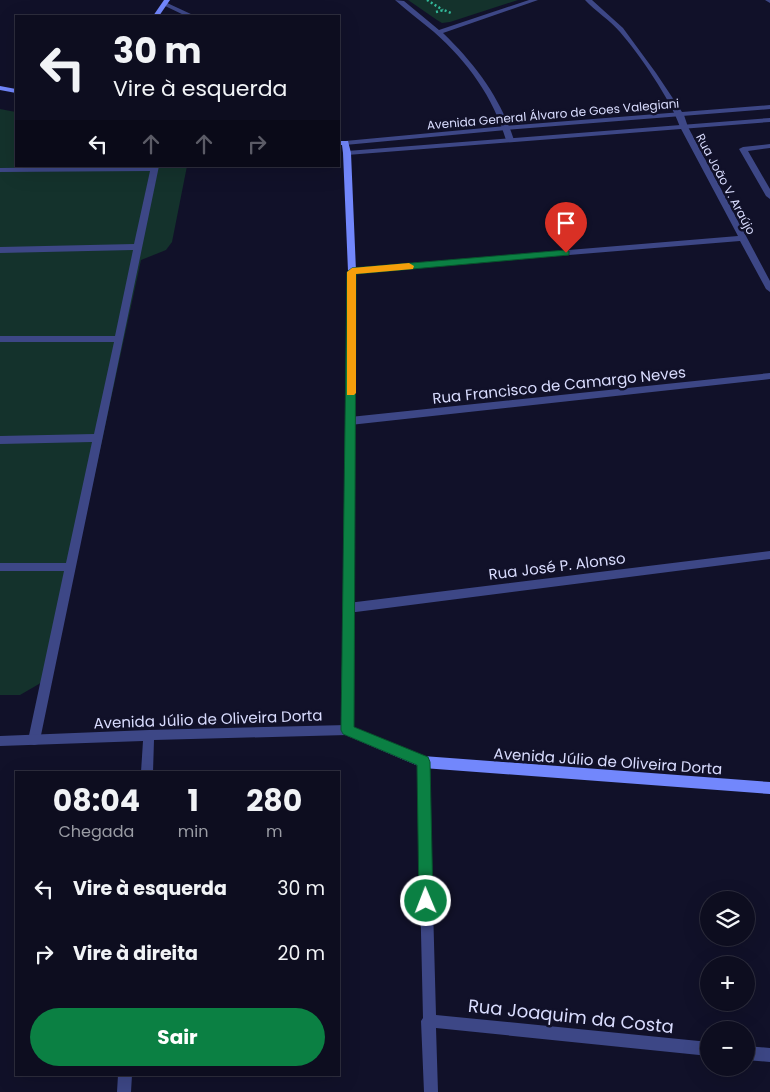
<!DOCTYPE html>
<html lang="pt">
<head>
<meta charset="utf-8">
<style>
  body { margin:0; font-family:Poppins,sans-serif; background:#1b1b2c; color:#f1f3f6; height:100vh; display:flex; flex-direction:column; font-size:19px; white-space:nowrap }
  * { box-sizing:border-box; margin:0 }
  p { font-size:16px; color:#9a9ca4 }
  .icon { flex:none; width:28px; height:28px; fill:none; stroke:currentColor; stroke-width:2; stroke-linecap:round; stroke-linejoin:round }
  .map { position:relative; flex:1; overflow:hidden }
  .side { position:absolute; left:15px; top:771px; width:325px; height:305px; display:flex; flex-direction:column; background:#0d0d1f; border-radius:0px; box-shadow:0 5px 20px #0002,0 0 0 1px #2d2d3d }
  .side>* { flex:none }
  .banner { position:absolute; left:15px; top:15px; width:325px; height:152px; border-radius:0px; box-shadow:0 5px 20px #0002,0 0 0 1px #2d2d3d; background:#0d0d1f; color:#f1f3f6; overflow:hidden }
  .fabs { position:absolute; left:700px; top:891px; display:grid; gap:10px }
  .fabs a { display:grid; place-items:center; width:55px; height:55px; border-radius:50%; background:#0d0d1f; box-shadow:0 5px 20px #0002,0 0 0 1px #2d2d3d; font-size:25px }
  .pin { position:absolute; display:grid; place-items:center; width:42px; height:42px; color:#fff; margin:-51px -21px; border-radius:50% 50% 50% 0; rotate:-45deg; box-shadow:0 0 5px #0007 }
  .pin .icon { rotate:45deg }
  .me { position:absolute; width:55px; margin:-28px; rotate:359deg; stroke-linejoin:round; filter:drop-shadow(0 0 4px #0008) }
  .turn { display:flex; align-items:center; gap:18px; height:105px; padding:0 15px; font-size:22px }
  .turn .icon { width:65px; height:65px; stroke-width:2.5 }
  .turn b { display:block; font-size:35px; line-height:42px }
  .lanes { display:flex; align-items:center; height:48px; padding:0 15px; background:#0003; justify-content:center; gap:25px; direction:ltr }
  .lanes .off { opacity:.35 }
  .eta { display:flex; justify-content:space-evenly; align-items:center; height:85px; text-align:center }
  .eta b { font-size:30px; font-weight:700; line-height:35px }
  .button { display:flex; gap:10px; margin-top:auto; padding:10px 15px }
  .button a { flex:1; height:58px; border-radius:30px; background:#0b8043; color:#fff; font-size:20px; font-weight:700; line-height:58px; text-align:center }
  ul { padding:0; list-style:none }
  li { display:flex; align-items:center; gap:15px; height:65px; padding:0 15px }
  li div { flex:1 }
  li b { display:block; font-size:19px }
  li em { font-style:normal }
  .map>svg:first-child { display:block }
  .green { fill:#14322c }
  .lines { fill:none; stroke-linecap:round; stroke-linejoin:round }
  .path { stroke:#33b899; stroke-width:2.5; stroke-dasharray:2 2.5; stroke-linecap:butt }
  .service { fill:#3d4786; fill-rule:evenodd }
  .minor { fill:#3d4786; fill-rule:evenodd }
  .tertiary { fill:#3d4786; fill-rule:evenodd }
  .secondary { fill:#7287fc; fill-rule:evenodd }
  .route { fill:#0b8043; stroke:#07532c }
  .slow { fill:#f59e0b }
  .labels { text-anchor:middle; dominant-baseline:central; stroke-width:5; stroke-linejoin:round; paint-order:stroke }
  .far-street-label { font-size:12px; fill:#d9dcfe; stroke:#111129 }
  .street-label { font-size:15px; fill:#d9dcfe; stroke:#111129 }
  .near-street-label { font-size:18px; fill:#d9dcfe; stroke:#111129 }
</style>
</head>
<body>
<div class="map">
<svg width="770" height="1092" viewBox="0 0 770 1092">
  <rect width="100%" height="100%" fill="#111129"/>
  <path class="green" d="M408,0h110l-68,22 -8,1 -5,-3z
    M0,109l16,3v54h171l-15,76 -6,8 -25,10 -90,417 -31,18h-20z"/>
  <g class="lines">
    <path class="path" d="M427,0l16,10
      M436,12l8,-2 7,3"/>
    <path class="service" d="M770,144v4l-22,3 22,38v10l-4,-3 -27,-47 4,-2z
      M159,166l-119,574 -2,4 -4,1 -4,-1 -2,-4 36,-169h-64v-8h66l26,-121 -92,2v-8l94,-2 20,-92h-114v-6h115l18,-86 -133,3v-6l134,-3 16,-73 -150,1v-4z"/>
    <path class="minor" d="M395,0l9,1 35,29 90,-30h9l-95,33c32,31 57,64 71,107l-1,2h-3l-4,-2c-13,-43 -38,-78 -72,-108 -13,-11 -27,-21 -39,-32z
      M585,0h7l31,28 33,45 28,42 4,12 82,154v11l-4,-3 -26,-48 -391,32 -1,-2 4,-3 386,-32 -58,-109c-9,-27 -41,-73 -60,-95 -10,-12 -25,-21 -35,-32z
      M765,0h5v3z
      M165,2l28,13 1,1h-8l-23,-11 -1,-1z
      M770,373v6l-420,46 -5,-4 5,-4z
      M770,551v8l-422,54 -4,-2 -1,-3 1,-3 4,-2z
      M347,725l4,1 2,4 -2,4 -4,1 -193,5 -1,32h-12l2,-31 -143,5v-10l149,-6z
      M423,756l4,2 2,4 7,253 273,27v14l-273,-28 2,64h-14l-3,-71 2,-3 -6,-256 2,-4z
      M746,1046l24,2v14l-24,-2z
      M118,1075h14l-1,17h-14z"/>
    <path class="tertiary" d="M770,105v4l-264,21 -161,15 -4,-2 4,-2 161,-15z
      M770,118v4l-423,33 -4,-2 4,-2z"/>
    <path class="secondary" d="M164,0h6l-11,16h-6z
      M0,86l16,3v4l-16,-3z
      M339,141h9l3,12 5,118 -3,456 70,29 347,26v12l-347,-26 -80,-34 -2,-4 7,-459 -5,-118 -1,-8h-3z"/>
  </g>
  <path class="route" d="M566,250l3,1v4l-213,19 -2,453 74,30 2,5 3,139 -2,5 -5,2 -5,-2 -2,-5 -2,-136 -74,-31 -2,-4 6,-458 5,-4z"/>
  <path class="slow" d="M409,263l5,3 -1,3 -57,5v119l-2,2h-7v-123l5,-4z"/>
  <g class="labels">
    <g class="far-street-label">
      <text transform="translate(553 114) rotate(-5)">Avenida General Álvaro de Goes Valegiani</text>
      <text transform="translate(726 184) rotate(62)">Rua João V. Araújo</text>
    </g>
    <g class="street-label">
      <text transform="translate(559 385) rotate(-6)">Rua Francisco de Camargo Neves</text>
      <text transform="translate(557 566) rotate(-7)">Rua José P. Alonso</text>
      <text transform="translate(208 719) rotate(-2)">Avenida Júlio de Oliveira Dorta</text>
      <text transform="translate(608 761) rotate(4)">Avenida Júlio de Oliveira Dorta</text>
    </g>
    <g class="near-street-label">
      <text transform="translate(571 1016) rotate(6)">Rua Joaquim da Costa</text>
    </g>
  </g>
</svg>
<div class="fabs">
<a><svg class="icon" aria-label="layers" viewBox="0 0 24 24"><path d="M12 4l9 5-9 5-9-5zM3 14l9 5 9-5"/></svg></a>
<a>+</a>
<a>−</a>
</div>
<div class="pin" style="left:566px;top:253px;background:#d93025"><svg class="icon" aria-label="arrive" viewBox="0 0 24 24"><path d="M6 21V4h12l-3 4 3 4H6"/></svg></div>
<svg class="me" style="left:426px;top:901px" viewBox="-20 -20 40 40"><circle r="17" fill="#0b8043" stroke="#fff" stroke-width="3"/><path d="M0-11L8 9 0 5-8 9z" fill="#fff"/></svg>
<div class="banner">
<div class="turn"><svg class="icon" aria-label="left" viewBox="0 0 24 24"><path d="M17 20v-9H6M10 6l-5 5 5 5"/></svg><div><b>30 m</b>Vire à esquerda</div></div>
<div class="lanes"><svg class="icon" aria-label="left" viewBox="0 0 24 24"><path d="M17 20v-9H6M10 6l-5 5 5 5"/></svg><svg class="icon off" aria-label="ahead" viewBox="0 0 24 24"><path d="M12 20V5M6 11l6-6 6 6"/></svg><svg class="icon off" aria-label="ahead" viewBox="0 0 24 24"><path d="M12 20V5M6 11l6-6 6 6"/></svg><svg class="icon off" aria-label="right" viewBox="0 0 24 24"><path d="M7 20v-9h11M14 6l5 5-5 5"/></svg></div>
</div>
<section class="side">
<div class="eta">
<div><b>08:04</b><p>Chegada</p></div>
<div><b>1</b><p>min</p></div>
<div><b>280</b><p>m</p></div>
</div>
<ul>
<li><svg class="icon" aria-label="left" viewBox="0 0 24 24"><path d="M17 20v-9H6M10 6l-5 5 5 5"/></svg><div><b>Vire à esquerda</b></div><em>30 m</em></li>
<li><svg class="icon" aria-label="right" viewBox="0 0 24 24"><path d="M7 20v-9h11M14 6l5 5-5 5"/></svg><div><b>Vire à direita</b></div><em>20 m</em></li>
</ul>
<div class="button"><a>Sair</a></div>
</section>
</div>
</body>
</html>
